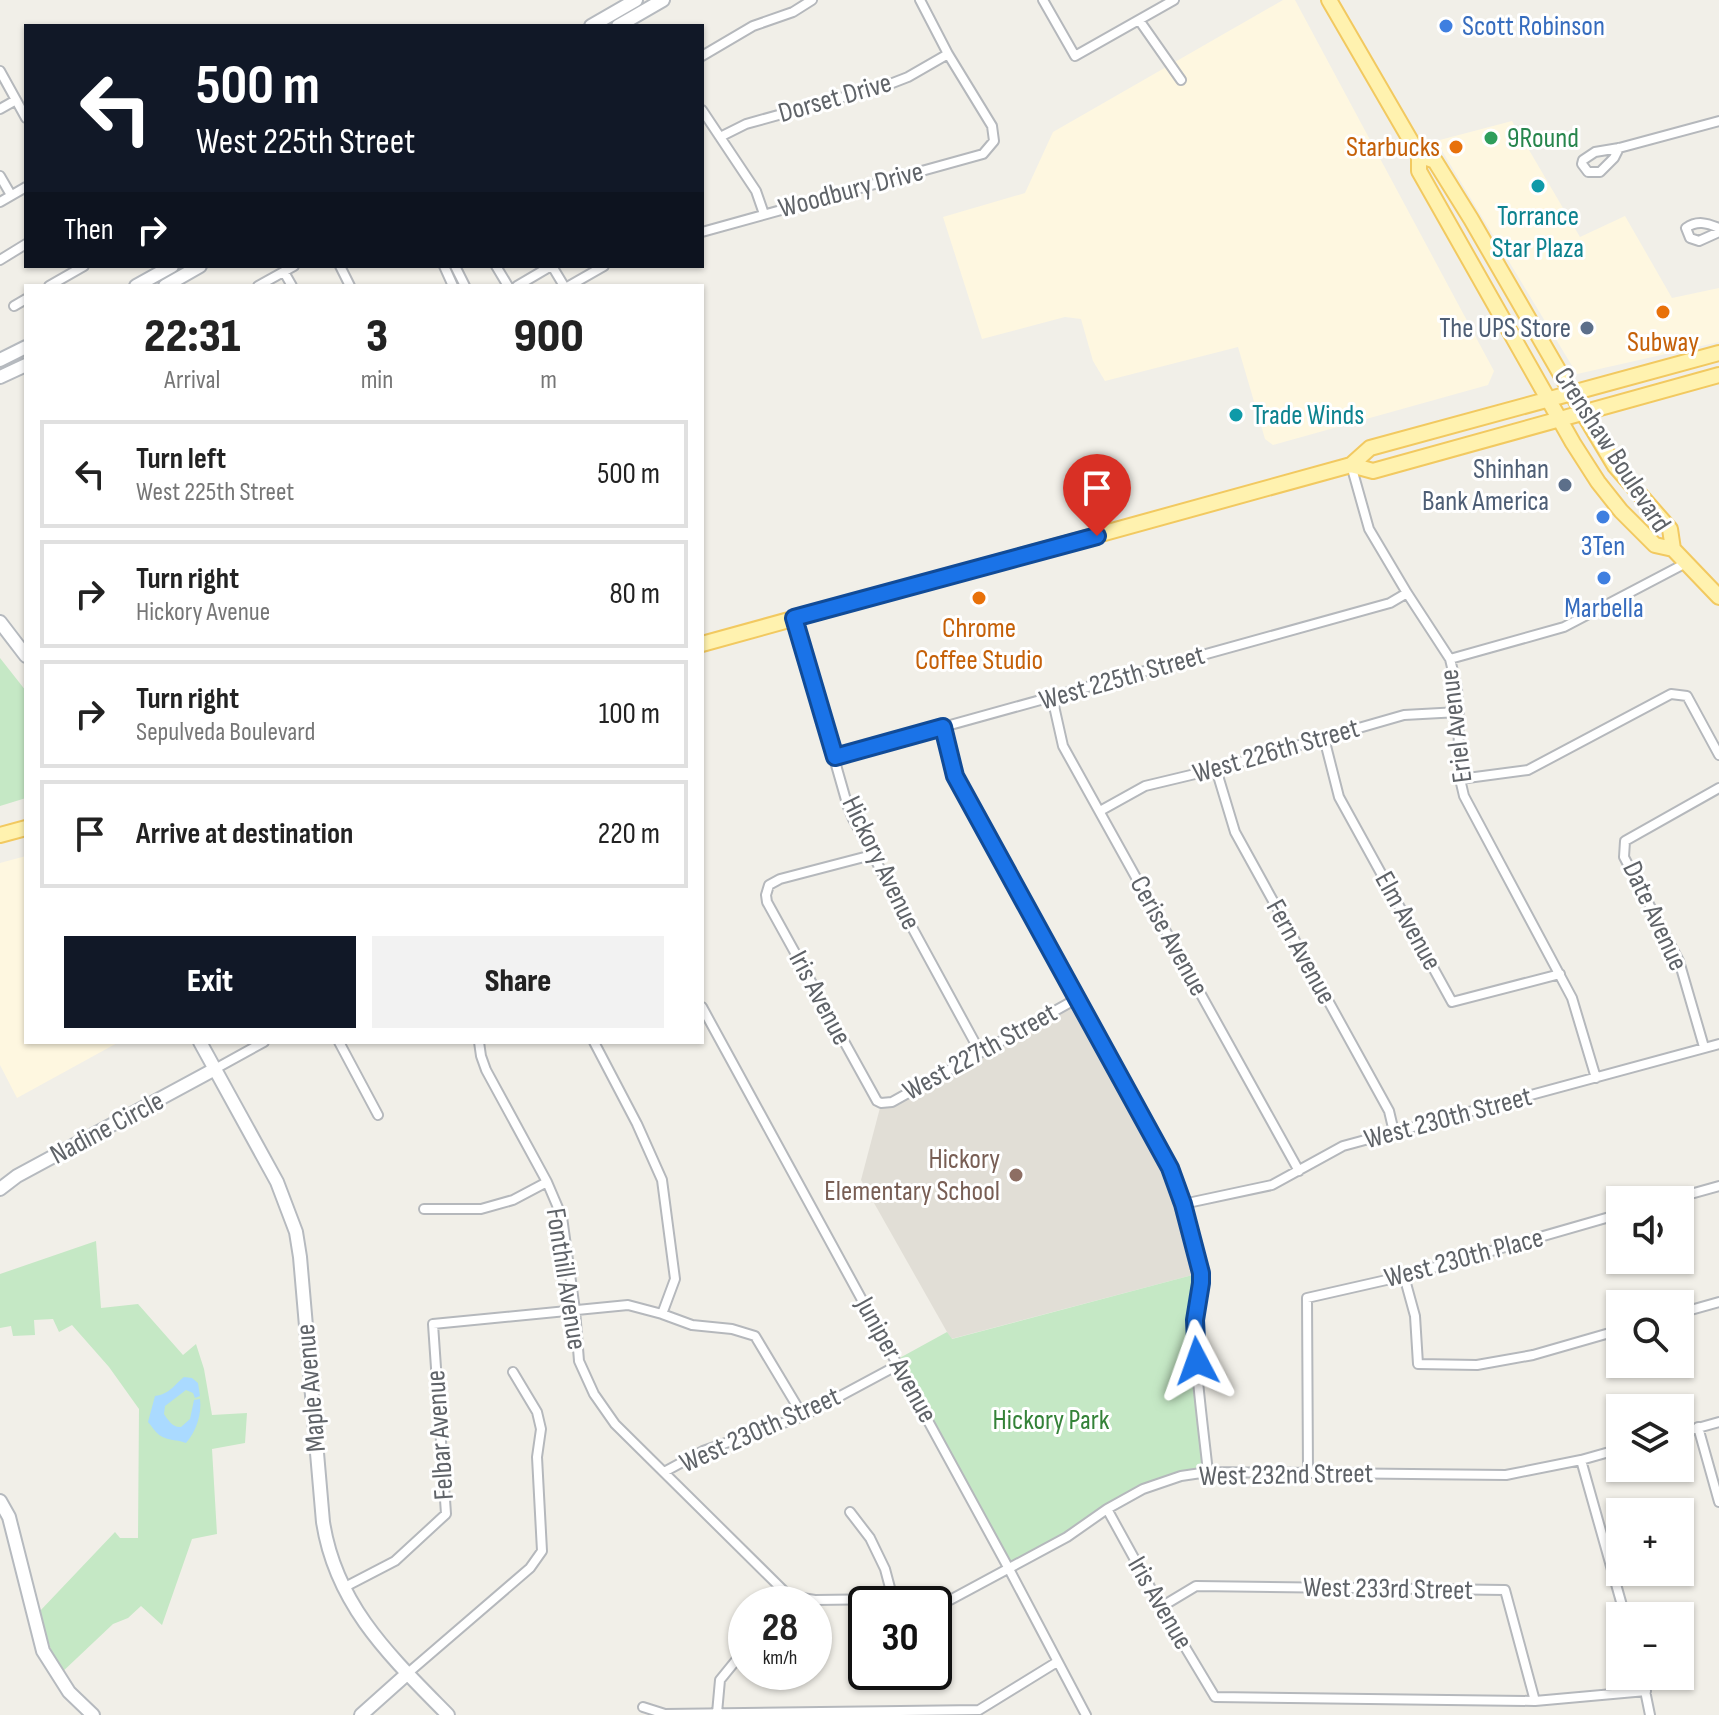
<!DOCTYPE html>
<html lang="en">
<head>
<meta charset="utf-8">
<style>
  body { margin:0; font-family:"Sofia Sans Condensed",sans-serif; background:#f2f2f2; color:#222; height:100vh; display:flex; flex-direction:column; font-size:30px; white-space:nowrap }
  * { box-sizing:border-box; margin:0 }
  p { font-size:26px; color:#767676 }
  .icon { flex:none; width:44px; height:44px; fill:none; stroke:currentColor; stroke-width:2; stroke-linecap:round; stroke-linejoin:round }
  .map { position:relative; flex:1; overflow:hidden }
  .side { position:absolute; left:24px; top:284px; width:680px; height:760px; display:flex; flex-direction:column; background:#fff; border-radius:0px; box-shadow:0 2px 6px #0004 }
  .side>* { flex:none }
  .hud { position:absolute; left:24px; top:24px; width:680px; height:244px; border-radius:0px; box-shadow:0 2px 6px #0004; background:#111827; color:#fff; overflow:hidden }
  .controls { position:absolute; left:1606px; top:1186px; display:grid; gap:16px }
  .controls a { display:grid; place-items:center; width:88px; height:88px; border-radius:0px; background:#fff; box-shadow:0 2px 6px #0004; font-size:40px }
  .speed { position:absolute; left:728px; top:1586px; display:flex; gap:16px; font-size:40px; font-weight:700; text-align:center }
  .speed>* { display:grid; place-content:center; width:104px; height:104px; border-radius:50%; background:#fff; box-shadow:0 2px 6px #0004; line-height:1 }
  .speed small { font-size:20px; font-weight:400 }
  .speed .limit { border:4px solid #111; border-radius:12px; background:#fff; color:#111 }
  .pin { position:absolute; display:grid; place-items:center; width:68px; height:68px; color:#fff; margin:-82px -34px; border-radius:50% 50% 50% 0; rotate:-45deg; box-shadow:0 0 8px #0007 }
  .pin .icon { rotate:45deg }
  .me { position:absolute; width:88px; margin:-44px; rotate:356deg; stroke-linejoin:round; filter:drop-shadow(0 0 6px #0008) }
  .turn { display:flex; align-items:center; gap:28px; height:168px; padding:0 40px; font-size:36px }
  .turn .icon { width:104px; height:104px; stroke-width:2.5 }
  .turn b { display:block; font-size:56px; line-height:68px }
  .then { display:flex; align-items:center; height:76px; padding:0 40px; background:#0003; gap:16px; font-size:30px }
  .eta { display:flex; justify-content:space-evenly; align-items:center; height:136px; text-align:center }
  .eta b { font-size:48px; font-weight:800; line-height:56px }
  .button { display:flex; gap:16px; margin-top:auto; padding:16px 40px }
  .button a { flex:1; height:92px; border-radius:0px; background:#111827; color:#fff; font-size:32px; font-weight:800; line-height:92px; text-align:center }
  .button a+a { background:#f2f2f2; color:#222 }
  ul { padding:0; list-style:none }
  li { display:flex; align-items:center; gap:24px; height:108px; margin:0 16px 12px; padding:0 24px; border:4px solid #e0e0e0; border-radius:0px }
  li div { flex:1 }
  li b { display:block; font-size:30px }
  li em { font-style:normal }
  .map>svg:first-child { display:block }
  .commercial { fill:#fef7e0 }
  .education { fill:#e1ded6 }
  .green { fill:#c5e8c5 }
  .water { fill:#aadaff }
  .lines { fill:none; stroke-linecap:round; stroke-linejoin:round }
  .street-casing { stroke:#b5b8bc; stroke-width:12 }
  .secondary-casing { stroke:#b6babf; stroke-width:16 }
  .primary-casing { stroke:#f2c960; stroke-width:18 }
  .street { stroke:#fff; stroke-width:8 }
  .secondary { stroke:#fff; stroke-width:12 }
  .primary { stroke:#fff2af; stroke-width:14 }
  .route-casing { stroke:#114b97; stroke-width:20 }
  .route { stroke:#1a73e8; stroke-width:14 }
  .shop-dot { fill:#3f7fe0; stroke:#fff; stroke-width:3 }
  .leisure-dot { fill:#2e9e5b; stroke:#fff; stroke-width:3 }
  .food-dot { fill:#e8710a; stroke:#fff; stroke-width:3 }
  .culture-dot { fill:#0f9aa8; stroke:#fff; stroke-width:3 }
  .service-dot { fill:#5c6f8a; stroke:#fff; stroke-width:3 }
  .education-dot { fill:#8d6e63; stroke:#fff; stroke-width:3 }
  .labels { text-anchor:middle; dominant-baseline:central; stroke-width:6; stroke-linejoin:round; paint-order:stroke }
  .shop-label { font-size:28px; fill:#366cbe; stroke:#fff }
  .street-label { font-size:28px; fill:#5f6368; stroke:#fff }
  .leisure-label { font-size:28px; fill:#27864d; stroke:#fff; text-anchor:start }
  .food-label { font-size:28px; fill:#c56008; stroke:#fff }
  .culture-label { font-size:28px; fill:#0d838f; stroke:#fff }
  .service-label { font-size:28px; fill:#4e5e75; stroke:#fff; text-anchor:end }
  .education-label { font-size:28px; fill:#785e54; stroke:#fff; text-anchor:end }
  .park-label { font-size:28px; fill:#348238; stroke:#fff }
</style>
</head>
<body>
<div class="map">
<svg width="1719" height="1715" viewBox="0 0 1719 1715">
  <rect width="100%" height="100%" fill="#f1efe8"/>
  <path class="commercial" d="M1283,0h12l199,371 -6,14 -215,60 -8,-6 -27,-92 -133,34 -12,-20 -12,-42 -16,-2 -83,22 -39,-122 82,-24 28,-61z
    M1512,121l68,116 45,-21 47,82 47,-10v54l-142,32 -141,-233z
    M26,856v186h93l-102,56 -17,-33v-202z"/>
  <path class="education" d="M1077,1000l92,170 31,103 -249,66 -90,-159 20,-76z"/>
  <path class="green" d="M0,658l26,33v107l-26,8z
    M96,1241l5,67 37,-4 45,51 13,-11 8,25 8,46 35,-2 -2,30 -33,6 5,85 -25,5 -30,86 -21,-19 -13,12 -15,6 -54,51 -20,-63 76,-80 5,6h18l1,-129 -30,-42 -37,-42 -13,7 -6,-13 -19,1 1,15 -22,1 -2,-10 -11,2v-54z
    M1200,1273l-5,36 11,162 -25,4 -74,33 -98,59 -113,-207 51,-28 5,7z"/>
  <path class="water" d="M184,1377l8,1 6,5 2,13 -5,2 -2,-5 -7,-3 -21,16 -1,8c4,6 9,14 17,13l9,-8 4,-19 6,-1c2,15 -4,33 -14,44 -10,-4 -22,-2 -30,-11 -3,-3 -5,-7 -8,-10l7,-26c15,-2 19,-11 29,-19z"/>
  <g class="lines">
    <defs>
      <path id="street" d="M1043,0l32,56 99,-56
        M1139,20l42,60
        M702,56l51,-30 40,-14 19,-12
        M0,71l26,47
        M0,109l16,-9
        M702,110l54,81 8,23
        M720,137l26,-13 144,-40 18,-7 40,-23
        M1619,148l-5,10 -14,14h-12l-6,-8 1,-4 12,-8 24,-4 100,-27
        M0,176l11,19
        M0,202l26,-15
        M1719,228c-12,-5 -22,-8 -33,0l4,10 9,3 20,-9
        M702,232l281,-78 11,-13 -2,-15 -44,-72 -28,-54
        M0,260l26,-16
        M340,266l10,20
        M444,266l9,20
        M455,266l10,20
        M496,266l12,20
        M552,266l12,20
        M284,272l8,14
        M49,286l35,-20
        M258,286l36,-20
        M517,286l34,-20
        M569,286l35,-20
        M14,306l12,-7
        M1351,465l18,64 38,64 43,66 7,29 3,91 4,17 108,202 24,80
        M794,618l54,189 5,12 127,233
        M1450,659l114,-32 122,-64
        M1052,697l11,49 236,425
        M943,727l12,49 215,392 13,36 18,69c2,21 -8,41 -7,62 3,46 9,92 14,137
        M1324,738l15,59 113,205 108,-28
        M835,757l555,-154 17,-10
        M1216,769l19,63 154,279 5,21
        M1460,779l68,-9 143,-76 16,2 32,59
        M1100,811l45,-25 71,-17 188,-54 55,-3
        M872,855l-92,24 -11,6 -3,10 1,7 110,199 4,2 11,-1 186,-104
        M702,1007l307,562 77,146
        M339,1042l39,73
        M479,1042l2,14 5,14 61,112 15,35 13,93 4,51 15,33 21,30 174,172
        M594,1042l43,82 25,56 13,99 -13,35
        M1704,1047l-25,-86 -55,-104 1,-16 94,-53
        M215,1069l49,-27
        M1669,1200l50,-14
        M1183,1204l89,-19 71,-39 376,-102
        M424,1209h57l32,-9 34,-18
        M1404,1276l11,40 3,48 59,1 56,-10 87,-25
        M1680,1313l39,-11
        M1698,1427l21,75
        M1680,1433l39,-11
        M1581,1460l44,156
        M664,1472l39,-21 100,-35 95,-51
        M1308,1473l-1,-175 97,-22 216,-62
        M1107,1509l54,98 54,90 320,4 111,-10
        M850,1512l20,26 15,31 8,30
        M343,1588l52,-27 51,-47 -13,-190 195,-19 34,9 30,11 40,4 23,7 48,80
        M789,1596l26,4 78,-1 57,1 117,-63 40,-28 36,-20 38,-13 27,-4 298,3 75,-15 39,-11
        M1161,1607l35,-21 309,4 30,111
        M408,1673l122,-105 12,-17 -5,-94 4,-28 -4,-17 -24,-40
        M1642,1676l8,39
        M643,1707l22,7 314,-4 78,-48
        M717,1713l3,-33 26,-32"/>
      <path id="secondary" d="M591,26l45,-26
        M618,26l45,-26
        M136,286l36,-20
        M165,286l35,-20
        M0,360l26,-13
        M0,377l26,-12
        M0,622l26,34
        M200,1042l77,140 19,50 4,25 23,265c13,84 68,135 125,193
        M0,1189l17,-13 198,-107
        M0,1501l9,16 34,134 26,41 24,23
        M361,1715l47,-42"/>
      <path id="primary" d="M1329,0l90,155v16l154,272 25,39 23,29 34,34 18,4
        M1419,155l16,6 36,58 112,194 32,53 55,63 3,20 46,48
        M1351,465l22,6 346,-96
        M702,644l649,-179 19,-17 349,-95
        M0,835l26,-7"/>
    </defs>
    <use href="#street" class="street-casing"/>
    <use href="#secondary" class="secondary-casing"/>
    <use href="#primary" class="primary-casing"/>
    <use href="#street" class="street"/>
    <use href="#secondary" class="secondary"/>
    <use href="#primary" class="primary"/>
  </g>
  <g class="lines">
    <defs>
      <path id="route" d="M1097,536l-303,82 41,139 108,-30 12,49 215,392 13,36 18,69v10l-6,37 2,41"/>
    </defs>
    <use href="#route" class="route-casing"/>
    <use href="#route" class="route"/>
  </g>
  <g class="shop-dot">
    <circle cx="1446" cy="26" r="8"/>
    <circle cx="1603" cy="517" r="8"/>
    <circle cx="1604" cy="578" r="8"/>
  </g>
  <circle class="leisure-dot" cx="1491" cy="138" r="8"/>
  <g class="food-dot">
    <circle cx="1456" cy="147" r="8"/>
    <circle cx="1663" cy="312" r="8"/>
    <circle cx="979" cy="598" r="8"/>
  </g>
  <g class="culture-dot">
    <circle cx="1538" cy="186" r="8"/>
    <circle cx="1236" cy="415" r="8"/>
  </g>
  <g class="service-dot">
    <circle cx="1587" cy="328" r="8"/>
    <circle cx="1565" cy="485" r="8"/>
  </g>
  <circle class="education-dot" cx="1016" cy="1175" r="8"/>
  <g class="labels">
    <g class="shop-label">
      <text x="1462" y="26" text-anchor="start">Scott Robinson</text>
      <text x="1603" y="546">3Ten</text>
      <text x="1604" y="608">Marbella</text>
    </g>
    <g class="street-label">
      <text transform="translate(835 98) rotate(-16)">Dorset Drive</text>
      <text transform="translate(851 190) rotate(-15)">Woodbury Drive</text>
      <text transform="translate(1612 450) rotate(57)">Crenshaw Boulevard</text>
      <text transform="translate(1122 678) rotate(-16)">West 225th Street</text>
      <text transform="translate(1456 726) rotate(-97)">Eriel Avenue</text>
      <text transform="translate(1276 751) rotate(-16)">West 226th Street</text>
      <text transform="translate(881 863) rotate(64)">Hickory Avenue</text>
      <text transform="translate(1655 916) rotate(65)">Date Avenue</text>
      <text transform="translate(1408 921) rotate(61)">Elm Avenue</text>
      <text transform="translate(1169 936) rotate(61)">Cerise Avenue</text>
      <text transform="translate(1301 952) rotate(61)">Fern Avenue</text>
      <text transform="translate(820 998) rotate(62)">Iris Avenue</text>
      <text transform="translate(980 1052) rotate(-29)">West 227th Street</text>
      <text transform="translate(1448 1118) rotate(-15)">West 230th Street</text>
      <text transform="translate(107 1128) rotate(-28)">Nadine Circle</text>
      <text transform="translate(1464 1258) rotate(-15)">West 230th Place</text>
      <text transform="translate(566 1279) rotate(81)">Fonthill Avenue</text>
      <text transform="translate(896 1360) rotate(61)">Juniper Avenue</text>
      <text transform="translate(311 1388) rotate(-95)">Maple Avenue</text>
      <text transform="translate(760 1430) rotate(-24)">West 230th Street</text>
      <text transform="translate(440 1435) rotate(-94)">Felbar Avenue</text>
      <text transform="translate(1286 1475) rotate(-1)">West 232nd Street</text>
      <text transform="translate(1388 1589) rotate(1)">West 233rd Street</text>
      <text transform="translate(1160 1603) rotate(60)">Iris Avenue</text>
    </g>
    <g class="leisure-label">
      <text x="1507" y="138">9Round</text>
    </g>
    <g class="food-label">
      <text x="1440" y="147" text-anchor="end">Starbucks</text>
      <text x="1663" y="342">Subway</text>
      <text x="979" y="628">Chrome<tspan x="979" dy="32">Coffee Studio</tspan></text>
    </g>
    <g class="culture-label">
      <text x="1538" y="216">Torrance<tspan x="1538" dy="32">Star Plaza</tspan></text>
      <text x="1252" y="415" text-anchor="start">Trade Winds</text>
    </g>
    <g class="service-label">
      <text x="1571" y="328">The UPS Store</text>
      <text x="1549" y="469">Shinhan<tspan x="1549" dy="32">Bank America</tspan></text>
    </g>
    <g class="education-label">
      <text x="1000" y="1159">Hickory<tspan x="1000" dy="32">Elementary School</tspan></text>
    </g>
    <g class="park-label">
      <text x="1051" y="1420">Hickory Park</text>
    </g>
  </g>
</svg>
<div class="controls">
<a><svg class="icon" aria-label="sound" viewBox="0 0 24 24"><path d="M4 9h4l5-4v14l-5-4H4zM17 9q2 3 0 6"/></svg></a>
<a><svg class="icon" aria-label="search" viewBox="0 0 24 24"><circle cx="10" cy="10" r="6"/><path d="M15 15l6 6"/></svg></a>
<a><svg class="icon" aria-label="layers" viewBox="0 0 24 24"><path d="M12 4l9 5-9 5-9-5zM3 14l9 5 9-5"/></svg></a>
<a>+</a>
<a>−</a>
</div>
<div class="speed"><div>28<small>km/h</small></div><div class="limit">30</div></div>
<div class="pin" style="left:1097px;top:536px;background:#d93025"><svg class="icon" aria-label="arrive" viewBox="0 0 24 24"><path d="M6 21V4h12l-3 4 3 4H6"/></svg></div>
<svg class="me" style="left:1197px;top:1361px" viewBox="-20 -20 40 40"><path d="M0-17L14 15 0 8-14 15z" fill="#1a73e8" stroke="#fff" stroke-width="4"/></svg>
<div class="hud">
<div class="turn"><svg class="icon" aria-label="left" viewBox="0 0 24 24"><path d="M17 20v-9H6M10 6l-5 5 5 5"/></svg><div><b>500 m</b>West 225th Street</div></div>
<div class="then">Then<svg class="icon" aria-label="right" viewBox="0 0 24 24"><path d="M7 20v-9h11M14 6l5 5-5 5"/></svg></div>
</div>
<section class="side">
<div class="eta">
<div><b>22:31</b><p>Arrival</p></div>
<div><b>3</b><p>min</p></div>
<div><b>900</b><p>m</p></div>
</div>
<ul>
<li><svg class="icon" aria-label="left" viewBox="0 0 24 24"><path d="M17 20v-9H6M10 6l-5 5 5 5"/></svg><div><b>Turn left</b><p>West 225th Street</p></div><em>500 m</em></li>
<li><svg class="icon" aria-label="right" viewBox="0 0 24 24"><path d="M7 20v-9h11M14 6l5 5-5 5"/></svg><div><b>Turn right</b><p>Hickory Avenue</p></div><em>80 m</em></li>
<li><svg class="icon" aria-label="right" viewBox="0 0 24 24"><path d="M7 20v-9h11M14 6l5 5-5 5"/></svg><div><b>Turn right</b><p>Sepulveda Boulevard</p></div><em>100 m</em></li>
<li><svg class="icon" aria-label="arrive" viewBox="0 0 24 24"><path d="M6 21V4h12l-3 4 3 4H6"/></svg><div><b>Arrive at destination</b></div><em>220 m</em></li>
</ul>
<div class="button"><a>Exit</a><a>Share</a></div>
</section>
</div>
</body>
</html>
